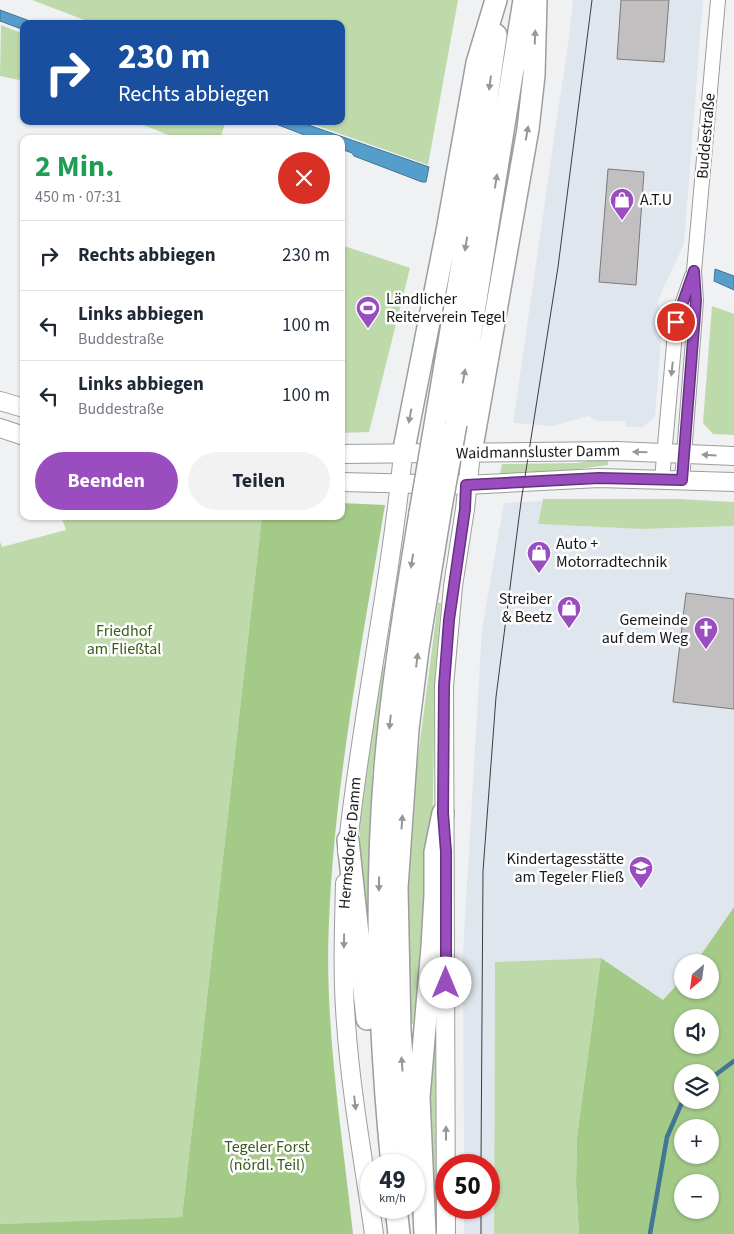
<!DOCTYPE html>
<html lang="de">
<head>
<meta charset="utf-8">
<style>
  body { margin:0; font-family:"Source Sans 3",sans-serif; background:#f2f2f3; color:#1f2937; height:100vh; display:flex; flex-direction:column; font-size:19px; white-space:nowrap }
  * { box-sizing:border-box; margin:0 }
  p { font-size:16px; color:#747a83 }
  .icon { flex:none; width:28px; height:28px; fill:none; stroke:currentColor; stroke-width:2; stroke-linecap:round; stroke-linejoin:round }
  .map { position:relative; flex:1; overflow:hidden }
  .details { position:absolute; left:20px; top:135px; width:325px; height:385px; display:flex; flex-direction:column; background:#fff; border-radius:10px; box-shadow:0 1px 4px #0004 }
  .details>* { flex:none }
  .guide { position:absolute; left:20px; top:20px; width:325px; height:105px; border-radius:10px; box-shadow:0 1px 4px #0004; background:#1a4fa0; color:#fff; overflow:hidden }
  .needle { width:32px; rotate:209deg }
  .tools { position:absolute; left:674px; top:954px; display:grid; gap:10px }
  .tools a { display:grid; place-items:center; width:45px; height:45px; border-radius:50%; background:#fff; box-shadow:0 1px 4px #0004; font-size:25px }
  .speed { position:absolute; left:360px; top:1154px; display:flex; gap:10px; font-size:25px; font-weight:700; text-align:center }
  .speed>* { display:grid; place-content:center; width:65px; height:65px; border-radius:50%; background:#fff; box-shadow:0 1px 4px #0004; line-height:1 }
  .speed small { font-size:12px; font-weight:400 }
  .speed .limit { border:8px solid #d22; background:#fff; color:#111 }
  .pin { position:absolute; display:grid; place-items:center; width:42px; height:42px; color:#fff; margin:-21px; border:2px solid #fff; border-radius:50%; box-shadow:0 1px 5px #0007 }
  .me { position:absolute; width:55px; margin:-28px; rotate:0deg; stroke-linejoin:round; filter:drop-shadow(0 0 4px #0008) }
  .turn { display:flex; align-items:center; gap:18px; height:105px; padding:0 15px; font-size:22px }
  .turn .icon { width:65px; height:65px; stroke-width:2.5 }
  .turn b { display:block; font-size:35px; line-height:42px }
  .round { display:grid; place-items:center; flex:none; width:52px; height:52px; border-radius:26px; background:#f2f2f3 }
  .headline { display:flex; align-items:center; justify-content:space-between; height:85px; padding:0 15px }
  h1 { font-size:30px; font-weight:700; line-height:38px; color:#1e9e55 }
  .cta { display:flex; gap:10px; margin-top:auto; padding:10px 15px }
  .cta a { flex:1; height:58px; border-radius:30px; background:#994dbf; color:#fff; font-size:20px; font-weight:700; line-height:58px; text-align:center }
  .cta a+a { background:#f2f2f3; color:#1f2937 }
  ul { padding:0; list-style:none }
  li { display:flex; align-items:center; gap:15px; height:70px; padding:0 15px; border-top:1px solid #e0e1e3 }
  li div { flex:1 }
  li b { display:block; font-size:19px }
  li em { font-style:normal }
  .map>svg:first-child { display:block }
  .built { fill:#e0e6ee }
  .green { fill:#bedaab }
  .forest { fill:#a4ca88; fill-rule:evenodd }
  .water { fill:#559dca; stroke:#437595 }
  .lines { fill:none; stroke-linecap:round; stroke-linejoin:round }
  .stream { stroke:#437595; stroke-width:4.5 }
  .building { fill:#c1bfc0; stroke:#7b797a }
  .minor-casing { stroke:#9c9d9f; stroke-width:16 }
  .major-casing { stroke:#9c9d9f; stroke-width:20 }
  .highway-casing { stroke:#9c9d9f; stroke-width:24 }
  .minor { stroke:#fff; stroke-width:14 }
  .major { stroke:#fff; stroke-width:18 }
  .highway { stroke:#fff; stroke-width:21 }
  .tram { stroke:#3d3d3e; stroke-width:1 }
  .highway-bridge-casing { stroke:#9c9d9f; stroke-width:24; stroke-linecap:butt }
  .highway-bridge { stroke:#fff; stroke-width:21 }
  .oneway { fill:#979798 }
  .route-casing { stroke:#63327c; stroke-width:12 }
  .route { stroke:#994dbf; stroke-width:9 }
  .labels { text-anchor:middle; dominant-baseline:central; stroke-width:5; stroke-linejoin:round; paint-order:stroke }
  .street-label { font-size:16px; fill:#181819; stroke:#fefeff }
  .poi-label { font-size:16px; fill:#181819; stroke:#fefeff; text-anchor:start }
  .park-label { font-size:16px; fill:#395b18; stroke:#fefeff }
</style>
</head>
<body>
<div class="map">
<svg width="734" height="1234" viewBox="0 0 734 1234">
  <rect width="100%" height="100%" fill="#f0f1f3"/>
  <path class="built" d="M573,0h130l-19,244 -27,58 6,11 -8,104 -12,10h-17l-1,-6h-28l-8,-5 -36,10 -40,-3 57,-394z
    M542,501l-4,23 104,5 92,-3v381l-38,55h-14v17l-19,21 -62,-42 -106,4 -1,272h-30v-26h25v-43h-25l-1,-212 19,-324 22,-126z"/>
  <path class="green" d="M32,0h426l-30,165 -124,-44h37v-97h-246z
    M1,25l23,9v47l-24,-5z
    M133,121h93l-6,18h-41z
    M341,245l69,23 -41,164 -28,1z
    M712,306l22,8v121l-21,-1 -10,-11z
    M595,460h13v5l-51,7 -57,2 2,-10 75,-1z
    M543,499h135l56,3v24l-92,3 -104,-5z
    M61,516h201l-80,701 -182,7v-682l2,5 64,-17z
    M438,603h3l-6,75 -3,176 -19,170h-4l-2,-140 5,-82z
    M382,667h2l-12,109 2,4 -5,129h-3c-5,-36 -8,-72 -5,-108 3,-45 13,-89 21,-134z
    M601,958l-24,179 -1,46 3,51h-85l1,-272z
    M439,977v257h-5l-8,-116z"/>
  <path class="forest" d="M341,503l44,2c-23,138 -50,276 -56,416 -5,104 13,210 24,313h-353v-10l182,-7 80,-701h79z
    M734,907v327h-155l-3,-51 1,-46 24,-179 62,42 19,-21v11h28v-28h-14zM682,1018h28v27h-28zM682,1072h28v28h-28zM682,1128h28v27h-28zM682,1182h28v28h-28z"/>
  <path class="water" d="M0,10l38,14h-14v6l-24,-9z
    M268,121h29l132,46 -3,15h-4l-68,-26 -2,-3 -11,-4v-10h-26z
    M715,269l19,7v14l-20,-9z"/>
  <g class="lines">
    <path class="stream" d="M710,1079l24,-18
      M650,1234l17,-97 16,-37"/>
  </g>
  <path class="building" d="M621,0h48l-5,62 -47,-3z
    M608,169l36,3 -8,113 -37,-3z
    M686,593l48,6v110l-61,-7z"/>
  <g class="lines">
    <defs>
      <path id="minor" d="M662,479l14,-157 16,-46
        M682,480l14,-179 -2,-30 24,-271"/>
      <path id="major" d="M0,401l24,7
        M0,428l24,8
        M341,454l275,-3 118,5
        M341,482l125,3 133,-7 135,4
        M347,852c14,-134 43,-265 56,-398
        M345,883c-1,46 -3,93 1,140 5,71 18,141 28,211
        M446,1234l-2,-548 9,-100 12,-77 6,-56"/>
      <path id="highway" d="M456,424l68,-424
        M435,425l34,-202 27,-188
        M471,453l57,-324 6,-54 2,-75
        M403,454l44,-223 30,-168 19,-63
        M348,840l19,179
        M392,1165c-13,-132 -18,-264 -7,-397 7,-85 21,-170 35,-255
        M410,1165l-10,-134 -3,-143 11,-159 10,-80 22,-136
        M396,1208l3,26
        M425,1234l-6,-137 13,-150 3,-52v-43l8,-39"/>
    </defs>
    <use href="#minor" class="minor-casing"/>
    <use href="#major" class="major-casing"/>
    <use href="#highway" class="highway-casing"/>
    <use href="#minor" class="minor"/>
    <use href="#major" class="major"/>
    <use href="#highway" class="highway"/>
    <path class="tram" d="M481,1165l2,-294 13,-174 25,-195 37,-235 34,-267
      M481,1234v-26"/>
    <defs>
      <path id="highway-bridge" d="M420,513l15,-88
        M440,513l16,-89"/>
    </defs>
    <use href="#highway-bridge" class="highway-bridge-casing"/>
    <use href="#highway-bridge" class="highway-bridge"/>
  </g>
  <defs><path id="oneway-solid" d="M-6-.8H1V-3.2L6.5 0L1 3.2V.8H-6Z" transform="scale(1.25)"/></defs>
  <g class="oneway">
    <use href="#oneway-solid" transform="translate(535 37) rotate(-88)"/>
    <use href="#oneway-solid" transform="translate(490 83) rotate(98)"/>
    <use href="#oneway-solid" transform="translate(527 133) rotate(-80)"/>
    <use href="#oneway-solid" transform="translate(496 181) rotate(-81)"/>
    <use href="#oneway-solid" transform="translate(466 244) rotate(99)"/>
    <use href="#oneway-solid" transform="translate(672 369) rotate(96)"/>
    <use href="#oneway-solid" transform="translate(464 376) rotate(-80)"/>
    <use href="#oneway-solid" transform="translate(410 416) rotate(101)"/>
    <use href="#oneway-solid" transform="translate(640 452) rotate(-178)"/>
    <use href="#oneway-solid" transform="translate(709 455) rotate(-177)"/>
    <use href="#oneway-solid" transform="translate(412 561) rotate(99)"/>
    <use href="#oneway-solid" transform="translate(417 660) rotate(-83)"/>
    <use href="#oneway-solid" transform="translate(390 722) rotate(96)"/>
    <use href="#oneway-solid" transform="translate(402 822) rotate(-86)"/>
    <use href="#oneway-solid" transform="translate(379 884) rotate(91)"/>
    <use href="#oneway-solid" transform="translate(344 941) rotate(91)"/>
    <use href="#oneway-solid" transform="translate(402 1064) rotate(-94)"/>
    <use href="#oneway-solid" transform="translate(355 1103) rotate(83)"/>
    <use href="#oneway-solid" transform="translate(446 1133) rotate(-90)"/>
  </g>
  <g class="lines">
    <defs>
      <path id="route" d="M446,983v-131l-3,-39 1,-127 5,-66 16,-111 1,-24 133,-7 83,2 14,-179 -2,-30 -18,51"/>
    </defs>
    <use href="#route" class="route-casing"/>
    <use href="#route" class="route"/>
  </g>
  <defs>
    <symbol id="shop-pin" viewBox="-11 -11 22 30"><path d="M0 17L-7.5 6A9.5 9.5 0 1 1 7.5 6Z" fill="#994dbf" stroke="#fefeff"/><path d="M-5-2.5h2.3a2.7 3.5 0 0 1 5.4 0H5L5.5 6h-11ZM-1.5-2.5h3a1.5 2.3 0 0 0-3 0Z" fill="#fff"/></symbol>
    <symbol id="stadium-pin" viewBox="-11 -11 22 30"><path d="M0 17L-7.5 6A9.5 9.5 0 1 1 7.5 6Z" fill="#994dbf" stroke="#fefeff"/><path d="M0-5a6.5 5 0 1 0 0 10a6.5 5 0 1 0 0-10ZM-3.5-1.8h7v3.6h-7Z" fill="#fff"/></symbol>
    <symbol id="church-pin" viewBox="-11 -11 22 30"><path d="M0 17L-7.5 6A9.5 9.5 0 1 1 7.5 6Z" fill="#994dbf" stroke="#fefeff"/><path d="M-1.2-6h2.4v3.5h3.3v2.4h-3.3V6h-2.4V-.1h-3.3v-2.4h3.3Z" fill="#fff"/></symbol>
    <symbol id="school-pin" viewBox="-11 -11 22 30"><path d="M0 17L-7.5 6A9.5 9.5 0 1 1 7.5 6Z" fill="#994dbf" stroke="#fefeff"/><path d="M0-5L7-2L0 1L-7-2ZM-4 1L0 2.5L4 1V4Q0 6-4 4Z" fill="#fff"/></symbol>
  </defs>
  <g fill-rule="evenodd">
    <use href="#shop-pin" x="608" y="186" width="28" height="38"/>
    <use href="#stadium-pin" x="354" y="294" width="28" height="38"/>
    <use href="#shop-pin" x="525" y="539" width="28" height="38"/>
    <use href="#shop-pin" x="555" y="594" width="28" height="38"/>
    <use href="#church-pin" x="692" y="615" width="28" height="38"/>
    <use href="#school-pin" x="627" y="854" width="28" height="38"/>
  </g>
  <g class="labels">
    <g class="street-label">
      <text transform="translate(706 136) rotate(-85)">Buddestraße</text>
      <text transform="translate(538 452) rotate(-1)">Waidmannsluster Damm</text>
      <text transform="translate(350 843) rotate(-85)">Hermsdorfer Damm</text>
    </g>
    <g class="poi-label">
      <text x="640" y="200">A.T.U</text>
      <text x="386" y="299">Ländlicher<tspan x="386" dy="18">Reiterverein Tegel</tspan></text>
      <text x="556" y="544">Auto +<tspan x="556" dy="18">Motorradtechnik</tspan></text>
      <text x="552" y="599" text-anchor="end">Streiber<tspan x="552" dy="18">&amp; Beetz</tspan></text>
      <text x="688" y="620" text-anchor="end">Gemeinde<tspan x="688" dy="18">auf dem Weg</tspan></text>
      <text x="624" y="859" text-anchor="end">Kindertagesstätte<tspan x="624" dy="18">am Tegeler Fließ</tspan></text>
    </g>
    <g class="park-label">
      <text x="124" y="631">Friedhof<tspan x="124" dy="18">am Fließtal</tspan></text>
      <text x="267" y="1147">Tegeler Forst<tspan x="267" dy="18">(nördl. Teil)</tspan></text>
    </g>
  </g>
</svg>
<div class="tools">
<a><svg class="needle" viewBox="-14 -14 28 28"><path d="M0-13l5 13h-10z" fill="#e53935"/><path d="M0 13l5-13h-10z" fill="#747a83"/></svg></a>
<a><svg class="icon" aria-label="sound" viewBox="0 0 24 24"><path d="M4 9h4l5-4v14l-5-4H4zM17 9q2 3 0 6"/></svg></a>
<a><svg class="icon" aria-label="layers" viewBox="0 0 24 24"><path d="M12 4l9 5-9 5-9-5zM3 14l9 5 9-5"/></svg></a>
<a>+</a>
<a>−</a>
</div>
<div class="speed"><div>49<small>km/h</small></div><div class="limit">50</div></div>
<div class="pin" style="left:676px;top:322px;background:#d93025"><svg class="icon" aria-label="arrive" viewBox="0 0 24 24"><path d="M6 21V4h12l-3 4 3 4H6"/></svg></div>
<svg class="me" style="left:446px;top:983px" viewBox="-20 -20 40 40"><circle r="19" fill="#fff"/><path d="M0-13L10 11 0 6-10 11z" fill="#994dbf"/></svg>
<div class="guide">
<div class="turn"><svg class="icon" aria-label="right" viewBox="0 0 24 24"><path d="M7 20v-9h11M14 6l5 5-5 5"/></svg><div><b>230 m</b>Rechts abbiegen</div></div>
</div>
<section class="details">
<div class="headline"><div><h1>2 Min.</h1><p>450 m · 07:31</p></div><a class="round" style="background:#d93025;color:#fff"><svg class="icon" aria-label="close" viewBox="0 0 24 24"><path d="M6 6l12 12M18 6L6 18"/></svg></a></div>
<ul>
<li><svg class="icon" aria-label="right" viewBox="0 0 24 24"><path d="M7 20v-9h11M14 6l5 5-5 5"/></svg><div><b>Rechts abbiegen</b></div><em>230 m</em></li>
<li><svg class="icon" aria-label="left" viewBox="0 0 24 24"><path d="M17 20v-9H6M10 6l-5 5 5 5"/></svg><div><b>Links abbiegen</b><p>Buddestraße</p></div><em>100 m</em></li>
<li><svg class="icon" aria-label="left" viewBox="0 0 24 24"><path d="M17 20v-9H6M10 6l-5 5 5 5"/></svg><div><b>Links abbiegen</b><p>Buddestraße</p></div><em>100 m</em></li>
</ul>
<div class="cta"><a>Beenden</a><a>Teilen</a></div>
</section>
</div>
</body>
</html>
